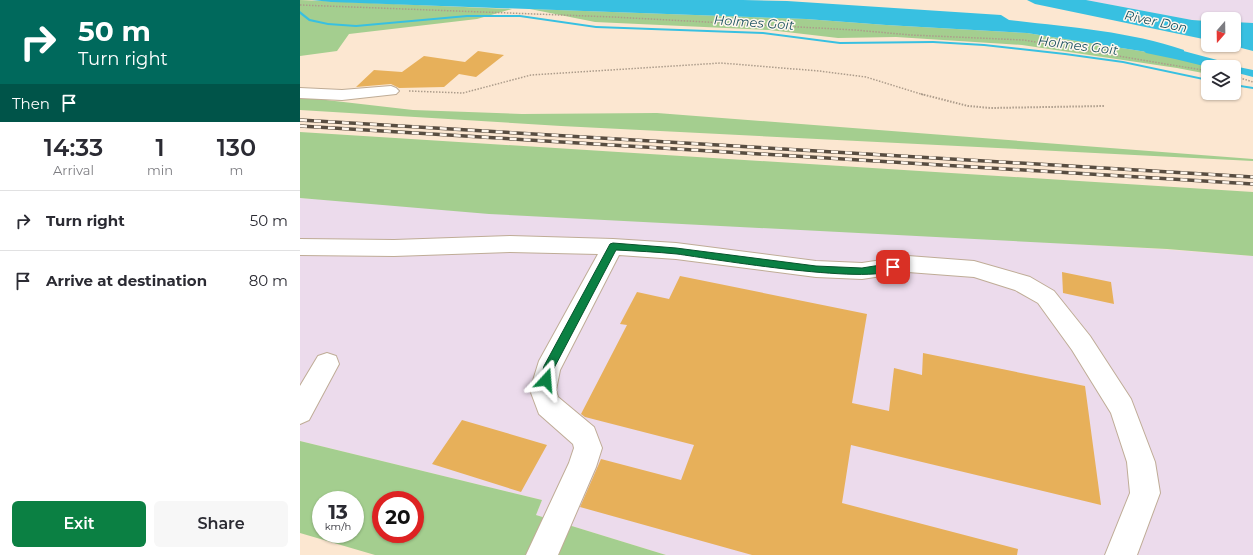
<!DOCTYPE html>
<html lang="en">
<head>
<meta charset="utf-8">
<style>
  body { margin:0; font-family:Montserrat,sans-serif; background:#f7f7f7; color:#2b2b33; height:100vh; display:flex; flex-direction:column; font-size:15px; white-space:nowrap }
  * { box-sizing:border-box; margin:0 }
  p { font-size:13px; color:#7c7c81 }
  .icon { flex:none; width:22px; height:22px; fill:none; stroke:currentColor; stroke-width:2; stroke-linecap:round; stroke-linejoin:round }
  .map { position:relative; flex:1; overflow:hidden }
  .drawer { display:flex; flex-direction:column; background:#fff; width:300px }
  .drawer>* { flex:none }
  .top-card { background:#00695c; color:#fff; overflow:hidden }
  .needle { width:26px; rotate:200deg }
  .fabs { position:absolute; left:901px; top:12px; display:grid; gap:8px }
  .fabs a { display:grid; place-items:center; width:40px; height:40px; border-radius:6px; background:#fff; box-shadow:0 1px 3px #0004; font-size:20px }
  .speed { position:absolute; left:12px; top:491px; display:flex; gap:8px; font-size:20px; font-weight:700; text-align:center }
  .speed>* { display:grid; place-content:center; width:52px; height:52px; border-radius:50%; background:#fff; box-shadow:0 1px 3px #0004; line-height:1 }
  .speed small { font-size:10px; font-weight:400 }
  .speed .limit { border:6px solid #d22; background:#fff; color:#111 }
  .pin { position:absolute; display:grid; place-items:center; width:34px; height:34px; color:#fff; margin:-17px; border-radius:8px; box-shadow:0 2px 6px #0006 }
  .me { position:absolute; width:44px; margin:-22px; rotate:19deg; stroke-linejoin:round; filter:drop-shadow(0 0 3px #0008) }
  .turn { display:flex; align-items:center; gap:14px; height:84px; padding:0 12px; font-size:18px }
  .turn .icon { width:52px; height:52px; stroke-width:2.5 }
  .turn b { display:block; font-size:28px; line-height:34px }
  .then { display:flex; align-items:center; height:38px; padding:0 12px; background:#0003; gap:8px; font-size:15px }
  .eta { display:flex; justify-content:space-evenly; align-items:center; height:68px; text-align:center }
  .eta b { font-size:24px; font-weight:600; line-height:28px }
  .action { display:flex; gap:8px; margin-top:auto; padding:8px 12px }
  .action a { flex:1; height:46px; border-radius:6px; background:#0b8043; color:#fff; font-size:16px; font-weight:600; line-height:46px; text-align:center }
  .action a+a { background:#f7f7f7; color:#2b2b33 }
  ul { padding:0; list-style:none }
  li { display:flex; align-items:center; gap:12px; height:60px; padding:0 12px; border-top:1px solid #e1e1e2 }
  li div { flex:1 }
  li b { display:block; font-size:15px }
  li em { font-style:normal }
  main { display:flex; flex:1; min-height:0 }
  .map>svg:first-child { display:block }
  .industrial { fill:#ecdbec }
  .green { fill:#a4ce8f; fill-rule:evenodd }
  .water { fill:#38c0e1 }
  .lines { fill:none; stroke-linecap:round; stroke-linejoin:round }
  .stream { fill:#38c0e1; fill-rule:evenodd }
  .canal { fill:#38c0e1; fill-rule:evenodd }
  .building { fill:#e7b05a }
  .minor-casing { stroke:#bfac96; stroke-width:2 }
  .path-far1 { stroke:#ac9c8b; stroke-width:1.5; stroke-dasharray:1.5 1.5; stroke-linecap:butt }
  .path { stroke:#ac9c8b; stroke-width:2; stroke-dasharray:1.5 1.5; stroke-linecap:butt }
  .minor { fill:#fff; fill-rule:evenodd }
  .rail-casing { stroke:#584d41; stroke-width:3.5 }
  .rail { stroke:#fff7ee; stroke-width:2.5; stroke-dasharray:7; stroke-linecap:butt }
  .route { fill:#0b8043; stroke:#07532c }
  .labels { text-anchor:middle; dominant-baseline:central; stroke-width:3; stroke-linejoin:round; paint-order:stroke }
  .far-water-label { font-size:13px; font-style:italic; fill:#1d5361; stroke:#fff7ee }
</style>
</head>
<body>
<main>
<section class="drawer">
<div class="top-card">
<div class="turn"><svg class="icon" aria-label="right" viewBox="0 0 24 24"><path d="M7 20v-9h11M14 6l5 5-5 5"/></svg><div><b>50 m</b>Turn right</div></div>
<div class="then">Then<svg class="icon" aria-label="arrive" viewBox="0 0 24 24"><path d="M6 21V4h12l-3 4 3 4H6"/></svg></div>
</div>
<div class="eta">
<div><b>14:33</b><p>Arrival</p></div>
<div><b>1</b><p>min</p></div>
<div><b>130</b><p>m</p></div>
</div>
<ul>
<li><svg class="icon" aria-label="right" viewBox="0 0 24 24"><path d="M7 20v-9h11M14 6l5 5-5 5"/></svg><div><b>Turn right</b></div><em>50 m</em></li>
<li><svg class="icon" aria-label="arrive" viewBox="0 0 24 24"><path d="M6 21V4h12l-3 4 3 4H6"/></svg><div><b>Arrive at destination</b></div><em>80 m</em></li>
</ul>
<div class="action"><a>Exit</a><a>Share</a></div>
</section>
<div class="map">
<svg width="953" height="555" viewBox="0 0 953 555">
  <rect width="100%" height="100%" fill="#fce7d1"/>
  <path class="industrial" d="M786,0h167v23l-19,-1v-3l-42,1z
    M0,198l859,51 94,7v299h-587l-130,-40 6,-15 -242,-59z"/>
  <path class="green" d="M0,0l212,9 -35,10 -128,15 -12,17 -37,5z
    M230,9l276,10 80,6 141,8 145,23 43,11h-7v7l-31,-6 -155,-23 -126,-8 -58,1 -69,-8 -174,-8z
    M0,97l113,13 109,4 135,-1 596,46v2l-692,-35 -261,-16z
    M0,132l953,60v64l-86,-7 -678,-35 -189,-16z
    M0,441l242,59 -6,15 130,40h-291l-75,-22zM21,500h34v34h-34zM81,500h34v34h-34z"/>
  <path class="water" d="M12,0h431l44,1 214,14 8,5c58,7 119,11 175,30l-1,6h-11l-145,-23 -141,-8 -80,-6 -475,-17z
    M727,0h59l106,20 16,1v19l-173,-36z
    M934,22l19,1v28l-23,-6h4z
    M890,57l63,13v7l-19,-5v-5h-21l-23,-5z"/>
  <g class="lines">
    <path class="stream" d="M0,11l10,8 18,4 28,2 111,-10h53l76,11 167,6 77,10 93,-1 51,3 81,9 58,8 85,18v2l-85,-18 -58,-8 -81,-9 -51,-3 -93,1 -77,-10 -167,-6 -76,-11h-53l-111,10 -28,-2 -19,-4 -9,-7z
      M934,84l19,3v2l-19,-3z"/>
    <path class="canal" d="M851,45l25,4 56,15 2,3h-26l-33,-8 -29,-6 -3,-3 3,-3z"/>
  </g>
  <path class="building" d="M178,51l26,4 -28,22 -17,-3 -15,13 -45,1 -8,-4 -35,3 18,-17 28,2 22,-16 41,6z
    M762,272l49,10 3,22 -51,-11z
    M380,276l187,38 -15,89 37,8 5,-43 28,7 1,-22 162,33 16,119 -250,-60 -9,58 176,46 -1,6h-265l-172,-48 21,-48 80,21 13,-35 -109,-28 -4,-3 46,-89 -7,-1 17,-32 32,7z
    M162,420l85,25 -26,47 -89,-28z"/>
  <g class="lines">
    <defs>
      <path id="minor" d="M91,86l5,2 3,3 -3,3 -54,6 -42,-2v-10l42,2z
        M210,236l103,3 63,4 140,18 46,2 46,-7 66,5 56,16 24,14 36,45 41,63 24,63 5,31 -23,62h-32l25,-62 -3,-31 -16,-49 -39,-63 -34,-47 -23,-13 -41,-13 -66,-5 -46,7 -46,-2 -140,-18 -57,-4 -59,115 -4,20 2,7 36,30 8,21 -6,19 -38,88h-32l43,-92 5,-15 -1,-4 -34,-30 -9,-24 9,-29 59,-107 -88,-2 -116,4 -94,-1v-16l94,1z
        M27,353l9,3 3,8 -30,56 -9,4v-38l18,-30z"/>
    </defs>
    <use href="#minor" class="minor-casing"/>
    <path class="path-far1" d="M0,5l313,12 242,13 56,5 112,5 185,31
      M934,76l19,6
      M109,91l54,2 68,-18 190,-12 98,8 47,6 58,18"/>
    <path class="path" d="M621,94l47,12 23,2 114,-2"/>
    <use href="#minor" class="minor"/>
    <defs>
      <path id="rail" d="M0,120l953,57
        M0,126l953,58"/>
    </defs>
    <use href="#rail" class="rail-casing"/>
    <use href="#rail" class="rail"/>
  </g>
  <path class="route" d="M313,243l63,5 140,18 46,2 31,-5 4,4c-13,21 -190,-9 -220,-13 -20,-2 -41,-3 -61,-4l-63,120 -4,13 -3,1 -4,-1 -2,-3 4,-14 66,-122z"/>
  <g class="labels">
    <g class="far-water-label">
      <text transform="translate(856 21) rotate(12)">River Don</text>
      <text transform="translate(454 22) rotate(4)">Holmes Goit</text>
      <text transform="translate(778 45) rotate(7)">Holmes Goit</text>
    </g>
  </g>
</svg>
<div class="fabs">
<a><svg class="needle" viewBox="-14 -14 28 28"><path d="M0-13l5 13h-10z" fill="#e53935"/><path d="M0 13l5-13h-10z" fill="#7c7c81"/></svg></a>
<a><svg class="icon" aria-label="layers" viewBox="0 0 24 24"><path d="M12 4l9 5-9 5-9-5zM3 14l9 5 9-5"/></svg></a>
</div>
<div class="speed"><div>13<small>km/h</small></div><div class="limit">20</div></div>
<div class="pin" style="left:593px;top:267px;background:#d93025"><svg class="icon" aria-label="arrive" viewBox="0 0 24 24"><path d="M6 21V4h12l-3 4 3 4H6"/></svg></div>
<svg class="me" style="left:246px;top:380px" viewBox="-20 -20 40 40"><path d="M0-17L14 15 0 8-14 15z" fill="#0b8043" stroke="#fff" stroke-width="4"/></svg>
</div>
</main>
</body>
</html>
